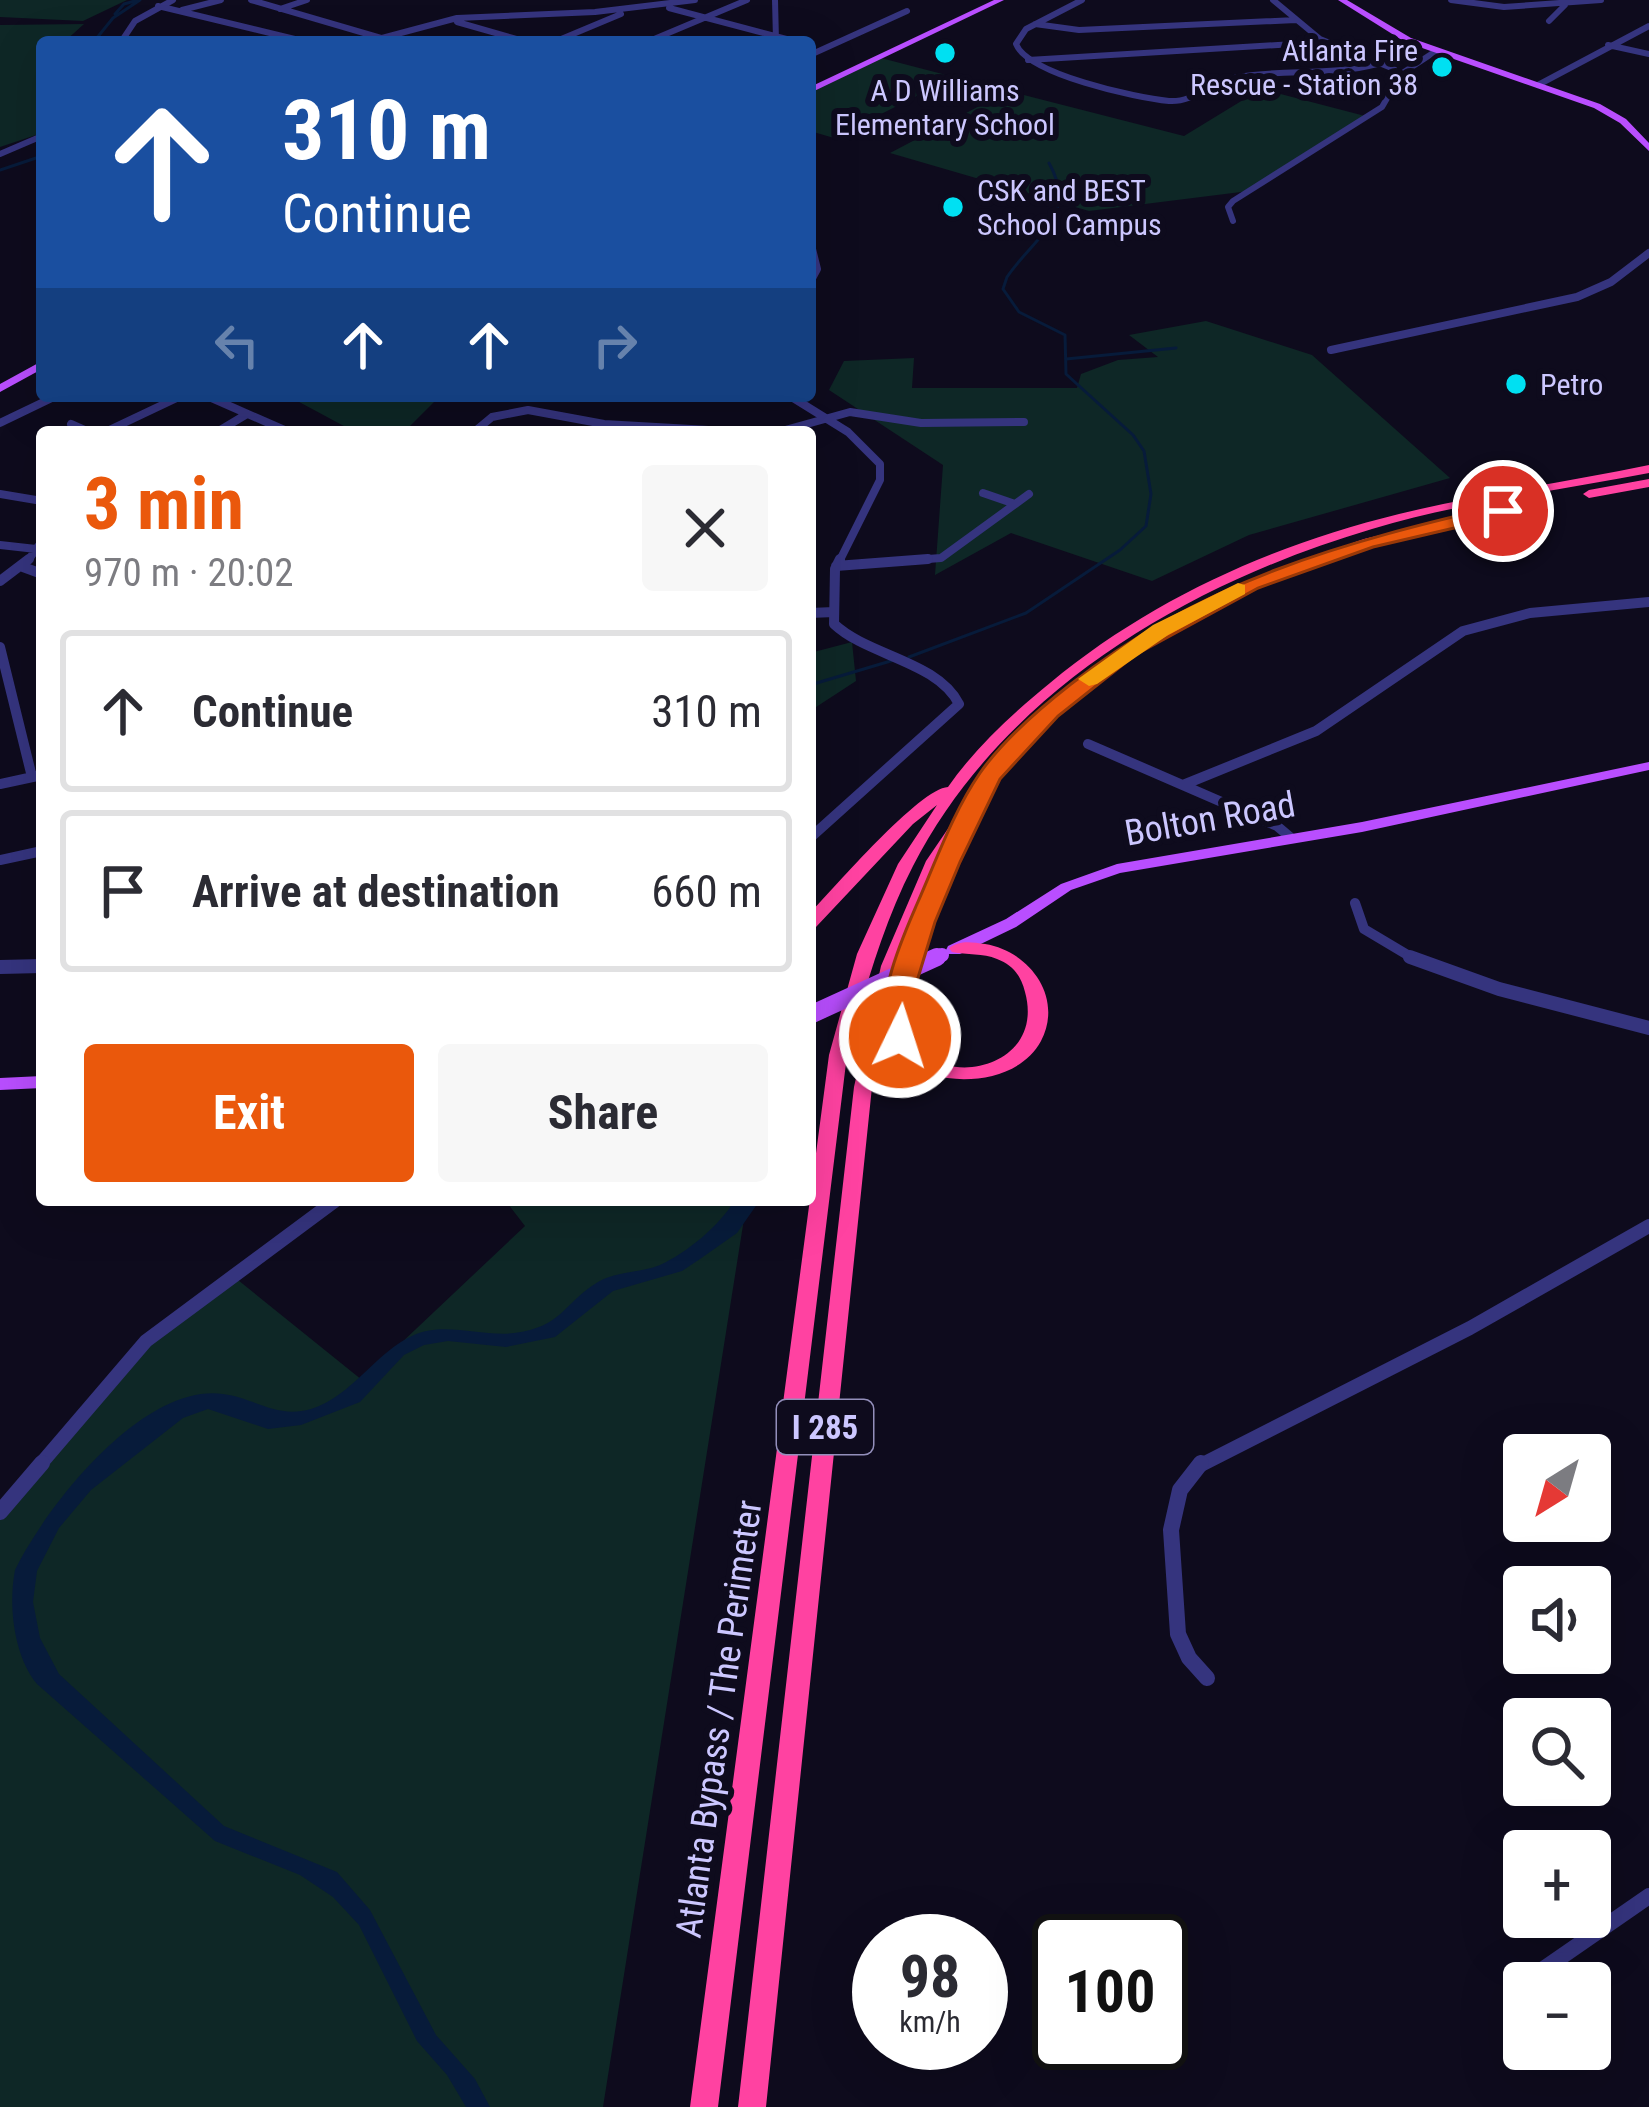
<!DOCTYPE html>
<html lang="en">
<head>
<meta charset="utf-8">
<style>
  body { margin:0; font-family:"Roboto Condensed",sans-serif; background:#f7f7f7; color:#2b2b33; height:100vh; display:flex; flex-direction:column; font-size:45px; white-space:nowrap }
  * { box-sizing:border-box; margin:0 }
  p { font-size:39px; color:#7c7c81 }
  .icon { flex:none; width:66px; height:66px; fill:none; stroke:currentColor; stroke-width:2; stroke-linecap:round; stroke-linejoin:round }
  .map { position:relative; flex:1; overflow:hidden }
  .sheet { position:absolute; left:36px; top:426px; width:780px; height:780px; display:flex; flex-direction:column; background:#fff; border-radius:12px; box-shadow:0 12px 48px #0002 }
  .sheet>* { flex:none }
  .banner { position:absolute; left:36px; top:36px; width:780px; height:366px; border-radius:12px; box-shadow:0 12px 48px #0002; background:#1a4fa0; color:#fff; overflow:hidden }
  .needle { width:78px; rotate:217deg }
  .buttons { position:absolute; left:1503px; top:1434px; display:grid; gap:24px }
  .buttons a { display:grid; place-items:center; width:108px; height:108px; border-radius:12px; background:#fff; box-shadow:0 12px 48px #0002; font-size:60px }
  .speed { position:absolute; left:852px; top:1914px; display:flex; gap:24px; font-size:60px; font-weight:700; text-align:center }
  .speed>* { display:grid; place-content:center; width:156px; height:156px; border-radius:50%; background:#fff; box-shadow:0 12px 48px #0002; line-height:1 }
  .speed small { font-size:30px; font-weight:400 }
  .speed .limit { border:6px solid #111; border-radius:18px; background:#fff; color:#111 }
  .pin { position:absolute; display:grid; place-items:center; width:102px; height:102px; color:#fff; margin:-51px; border:6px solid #fff; border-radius:50%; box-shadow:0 3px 12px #0007 }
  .me { position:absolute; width:132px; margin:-66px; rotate:4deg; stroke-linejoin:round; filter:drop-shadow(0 0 9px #0008) }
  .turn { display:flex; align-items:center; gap:42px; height:252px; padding:0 48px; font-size:54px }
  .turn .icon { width:156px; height:156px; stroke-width:2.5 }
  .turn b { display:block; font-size:84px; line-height:102px }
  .lanes { display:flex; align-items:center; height:114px; padding:0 48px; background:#0003; justify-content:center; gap:60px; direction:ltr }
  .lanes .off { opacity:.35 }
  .round { display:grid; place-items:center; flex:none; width:126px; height:126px; border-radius:12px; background:#f7f7f7 }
  .headline { display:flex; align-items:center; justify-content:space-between; height:204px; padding:0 48px }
  h1 { font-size:72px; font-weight:700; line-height:90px; color:#ea580c }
  .button { display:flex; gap:24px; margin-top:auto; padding:24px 48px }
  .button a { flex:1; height:138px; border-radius:12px; background:#ea580c; color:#fff; font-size:48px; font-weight:700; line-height:138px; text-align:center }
  .button a+a { background:#f7f7f7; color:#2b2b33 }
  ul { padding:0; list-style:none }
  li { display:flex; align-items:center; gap:36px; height:162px; margin:0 24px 18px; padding:0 24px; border:6px solid #e1e1e2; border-radius:12px }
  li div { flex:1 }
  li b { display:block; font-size:45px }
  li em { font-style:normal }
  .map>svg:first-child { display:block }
  .green { fill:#0e2726 }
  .water { fill:#071b3a }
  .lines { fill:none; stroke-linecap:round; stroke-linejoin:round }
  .stream { stroke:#071b3a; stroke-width:3 }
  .minor-far4 { stroke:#35347e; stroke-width:6 }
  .minor-far3 { stroke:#35347e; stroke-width:8 }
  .minor-far2 { stroke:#35347e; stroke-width:10 }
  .minor-far1 { stroke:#35347e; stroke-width:14 }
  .minor { stroke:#35347e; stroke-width:16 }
  .major { fill:#b94eff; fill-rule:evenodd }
  .highway { fill:#ff42a1; fill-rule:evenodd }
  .major-bridge-far1 { stroke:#b94eff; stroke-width:14 }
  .major-bridge { stroke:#b94eff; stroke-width:18 }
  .route { fill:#ea580c; stroke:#983908; stroke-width:3 }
  .slow { fill:#f59e0b }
  .poi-dot { fill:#00e0f2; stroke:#0e0b1d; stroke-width:4.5 }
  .labels { text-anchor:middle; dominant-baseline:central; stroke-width:12; stroke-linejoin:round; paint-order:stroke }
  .far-poi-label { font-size:30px; fill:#ccc7ff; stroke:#0e0b1d; text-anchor:start }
  .shield { fill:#0e0b1d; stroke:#938fbb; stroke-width:3 }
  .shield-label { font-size:33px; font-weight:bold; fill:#ccc7ff }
  .street-label { font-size:36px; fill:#ccc7ff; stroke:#0e0b1d }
</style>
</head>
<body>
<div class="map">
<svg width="1649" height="2107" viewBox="0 0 1649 2107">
  <rect width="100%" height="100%" fill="#0e0b1d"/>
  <path class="green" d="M0,0h127l-44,21 -83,-4z
    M84,24l-20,18h-22v91l-42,14v-122z
    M877,57l77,20 -120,61 -24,-7v-40z
    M1261,89l104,27 -116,75 -160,20 -199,-58 118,-62 176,45z
    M1206,321l106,34 138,123 -201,57 -97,46 -141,-48 -76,42 8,-110 -114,-75 15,-29 70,-3 -2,30h165l4,-14 37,-14 40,-3 -29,-22z
    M288,396h152l-36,36h-49z
    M852,642l4,39 -46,30v-58z
    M505,1200h242l-144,907h-603v-604l128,-144 100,-87 134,108 163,-154z"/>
  <path class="water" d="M735,1200h25l-23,33 -37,26 -18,12 -69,20 -58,46 -49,10 -58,-6 -24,4 -20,10 -44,47 -59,23 -33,4 -60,-20 -25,9 -92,72 -32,38 -22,43 -4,31 7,36 19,36 165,152 113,46 33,38 66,125 39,44 15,28h-24l-19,-32 -30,-34 -58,-116 -26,-28 -33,-22 -85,-34 -178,-157c-23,-28 -29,-78 -22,-114 31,-63 127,-187 208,-176 32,4 53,25 88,15 42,-13 64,-57 103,-74 31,-14 68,2 100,-2 49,-6 49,-30 84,-51 19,-11 42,-9 62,-17 28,-13 59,-39 75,-65z"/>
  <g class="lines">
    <path class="stream" d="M115,14l9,-10 14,-4
      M100,42l-4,-3 17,-21 27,-18
      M0,170l42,-14
      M1066,359l110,-11
      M909,657l117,-44 94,-63 26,-24 5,-32 -7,-43 -11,-16 -67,-61 -1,-39 -46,-23 -16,-23 4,-12c28,-41 72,-61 42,-114
      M810,685l84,-25"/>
    <path class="minor-far4" d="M251,0l130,38
      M775,0l1,40
      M1082,0l-56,29 -10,15c12,30 120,54 153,57 24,2 46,-20 69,-24 47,-8 93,-1 139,-13
      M1273,0l47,39 74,30
      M1451,0l53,7 97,-7
      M158,6l149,36
      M669,8l129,34
      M280,9l27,-9
      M182,10l39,-10
      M1549,21l16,-16
      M457,22l70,20
      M1035,24l44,6 217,-10
      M121,42l14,-21 38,-21
      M367,42l90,-24 138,-6 100,-12
      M554,42l67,-28
      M647,42l100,-42
      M1608,45l41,9
      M810,55l97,-44
      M1028,60l298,-18
      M1538,85l111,-59
      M0,154l42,-18
      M1233,221l-5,-14 5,-6 149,-94 19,-33 35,-23
      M810,240l2,8"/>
    <path class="minor-far3" d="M810,282l7,-13 -6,-24
      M1331,350l246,-53 34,-15 38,-29
      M207,396l82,36
      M790,396l58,36 32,32v16l-41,82
      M0,423l56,-27
      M71,424l18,8
      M105,432l76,-36
      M217,432l30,-18
      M474,432l18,-15 36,-7 76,14 139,8
      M778,432l72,-20 71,11 103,-1
      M983,493l32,11
      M0,494l42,7
      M0,545l36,4
      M27,562l15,-21
      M888,562l53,-4 88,-64"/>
    <path class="minor-far2" d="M836,566l92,-7
      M23,567l19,7
      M0,581l29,-22
      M810,613l24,-1
      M0,647l32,130
      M1088,744l189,82 13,11
      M0,784l42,-9
      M1183,785l133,-54 147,-100 67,-18 119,-11
      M810,838l149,-134c-22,-43 -91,-48 -125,-80l1,-55 5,-10
      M0,860l42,-9
      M1355,903l9,26 52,31"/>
    <path class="minor-far1" d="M1410,957l89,32 150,39
      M0,967l42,-1
      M39,1466l107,-125 190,-141
      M1199,1466l271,-138 179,-102"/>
    <path class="minor" d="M1201,1463l-21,27 -9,40 7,104 11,24 18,20
      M0,1512l42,-49
      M1519,1986l130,-90"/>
    <path class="major" d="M994,0h10l-194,93v-6z
      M1338,0h9l64,38 189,66 26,15 23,24v8l-29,-28 -26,-15 -189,-66z
      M42,361v8l-42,23v-8z
      M1649,762v8l-287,62 -242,41 -49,17 -55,37 -56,27h-12l-2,-4 2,-4 58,-27 55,-35 56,-20 245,-42z
      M42,1076v12l-42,2v-12z"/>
    <path class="highway" d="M1649,465v8c-92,18 -187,29 -277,56 -183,54 -369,162 -459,337 -31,60 -48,124 -66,189l-129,1052h-28l139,-1052 28,-101 41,-90 39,-59 -24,19 -97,103 -6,2v-16c24,-25 110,-125 138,-126 27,-39 65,-74 102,-104 100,-83 222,-138 349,-169 82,-20 167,-32 250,-49z
      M1649,479v8l-60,11 -6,-4 6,-4z
      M1485,510l5,1v6l-117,28 -109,39 -99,50 -89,63 -75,77 -32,48 4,4c-22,47 -76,149 -66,199 14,69 141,51 118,-33 -4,-16 -12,-27 -28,-33 -14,-6 -30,-4 -45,-7l-3,-4c11,-8 22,-6 36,-4 44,7 79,53 56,97 -20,37 -72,44 -109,34 -29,-8 -43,-37 -43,-65l-17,77 -106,1020h-28l116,-1020 27,-121 45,-105 64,-94 76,-76 89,-63 99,-50 110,-39z"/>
    <path class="major-bridge-far1" d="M930,960l12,-5"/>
    <path class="major-bridge" d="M810,1015l127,-58"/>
  </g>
  <path class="route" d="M1503,505l10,6 -3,4 -137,32 -115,41 -123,67 -77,61 -58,63 -40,83 -25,60 -22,72 -3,50h-19c-19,-39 10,-103 26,-140 19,-43 36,-92 63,-131 23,-33 59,-64 91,-89 131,-103 272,-142 432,-179z"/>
  <path class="slow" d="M1238,583l7,2v9l-77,41 -71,49 -8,2 -11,-7 75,-54z"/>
  <g class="poi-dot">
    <circle cx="945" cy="53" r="12"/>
    <circle cx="1442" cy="67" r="12"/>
    <circle cx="953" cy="207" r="12"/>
    <circle cx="1516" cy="384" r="12"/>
  </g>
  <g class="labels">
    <g class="far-poi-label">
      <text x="1418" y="50" text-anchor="end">Atlanta Fire<tspan x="1418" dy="34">Rescue - Station 38</tspan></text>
      <text x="945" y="90" text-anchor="middle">A D Williams<tspan x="945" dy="34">Elementary School</tspan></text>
      <text x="977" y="190">CSK and BEST<tspan x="977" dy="34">School Campus</tspan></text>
      <text x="1540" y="384">Petro</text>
    </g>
    <rect class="shield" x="777" y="1400" width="96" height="54" rx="9"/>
    <g class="shield-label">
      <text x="825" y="1427">I 285</text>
    </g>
    <g class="street-label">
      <text transform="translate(1210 819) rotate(-10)">Bolton Road</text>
      <text transform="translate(719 1719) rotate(-82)">Atlanta Bypass / The Perimeter</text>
    </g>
  </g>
</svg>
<div class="buttons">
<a><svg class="needle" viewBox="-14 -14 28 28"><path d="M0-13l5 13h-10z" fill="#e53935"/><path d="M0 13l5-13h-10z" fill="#7c7c81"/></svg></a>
<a><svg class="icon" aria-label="sound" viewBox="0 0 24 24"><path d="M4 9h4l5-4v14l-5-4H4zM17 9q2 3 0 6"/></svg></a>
<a><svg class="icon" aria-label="search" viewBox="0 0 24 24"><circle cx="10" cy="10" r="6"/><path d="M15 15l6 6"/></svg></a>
<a>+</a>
<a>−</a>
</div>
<div class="speed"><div>98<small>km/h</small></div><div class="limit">100</div></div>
<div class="pin" style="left:1503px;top:511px;background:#d93025"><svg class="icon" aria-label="arrive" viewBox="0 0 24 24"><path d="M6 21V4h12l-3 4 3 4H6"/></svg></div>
<svg class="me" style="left:900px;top:1037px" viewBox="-20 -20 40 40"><circle r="17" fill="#ea580c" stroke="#fff" stroke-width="3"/><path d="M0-11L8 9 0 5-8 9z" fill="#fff"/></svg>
<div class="banner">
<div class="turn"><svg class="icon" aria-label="ahead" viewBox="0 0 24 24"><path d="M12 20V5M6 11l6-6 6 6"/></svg><div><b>310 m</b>Continue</div></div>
<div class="lanes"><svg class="icon off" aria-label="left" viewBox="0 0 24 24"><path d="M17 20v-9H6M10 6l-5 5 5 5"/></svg><svg class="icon" aria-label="ahead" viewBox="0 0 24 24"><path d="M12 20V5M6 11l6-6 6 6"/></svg><svg class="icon" aria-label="ahead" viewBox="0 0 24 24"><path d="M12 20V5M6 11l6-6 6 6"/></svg><svg class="icon off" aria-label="right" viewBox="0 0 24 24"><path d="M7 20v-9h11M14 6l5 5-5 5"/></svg></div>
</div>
<section class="sheet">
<div class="headline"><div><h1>3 min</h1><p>970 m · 20:02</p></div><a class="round"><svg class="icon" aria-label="close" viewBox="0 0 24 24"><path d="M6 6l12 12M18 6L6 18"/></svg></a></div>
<ul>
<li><svg class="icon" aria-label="ahead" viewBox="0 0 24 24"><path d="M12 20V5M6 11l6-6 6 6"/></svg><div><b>Continue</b></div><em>310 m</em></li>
<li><svg class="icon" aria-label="arrive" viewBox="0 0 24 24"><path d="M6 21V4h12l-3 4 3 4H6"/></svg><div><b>Arrive at destination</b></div><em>660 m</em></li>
</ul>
<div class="button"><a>Exit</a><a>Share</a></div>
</section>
</div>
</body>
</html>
